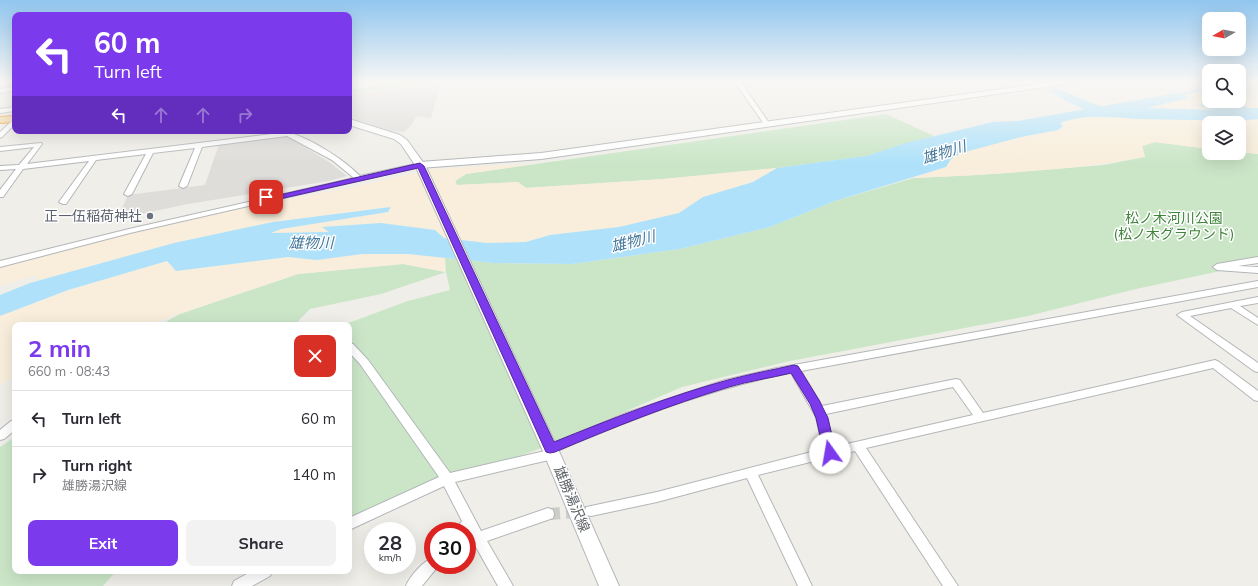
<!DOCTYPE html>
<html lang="en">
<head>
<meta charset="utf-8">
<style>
  body { margin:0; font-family:Mulish,"Noto Sans JP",sans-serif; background:#f2f2f3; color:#2b2b33; height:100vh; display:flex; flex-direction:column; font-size:15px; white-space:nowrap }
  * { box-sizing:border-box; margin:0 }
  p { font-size:13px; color:#7c7c81 }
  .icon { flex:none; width:22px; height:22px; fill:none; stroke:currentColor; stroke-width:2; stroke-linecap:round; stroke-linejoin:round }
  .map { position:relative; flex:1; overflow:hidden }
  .sheet { position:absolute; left:12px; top:322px; width:340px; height:252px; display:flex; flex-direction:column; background:#fff; border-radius:8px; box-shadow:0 4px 16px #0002 }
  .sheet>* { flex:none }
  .guide { position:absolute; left:12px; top:12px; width:340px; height:122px; border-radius:8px; box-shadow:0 4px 16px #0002; background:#7c3aed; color:#fff; overflow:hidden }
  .needle { width:26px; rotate:261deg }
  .fabs { position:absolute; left:1202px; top:12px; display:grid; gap:8px }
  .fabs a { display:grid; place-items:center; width:44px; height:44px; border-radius:8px; background:#fff; box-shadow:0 4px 16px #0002; font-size:20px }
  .speed { position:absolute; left:364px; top:522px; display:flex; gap:8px; font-size:20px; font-weight:700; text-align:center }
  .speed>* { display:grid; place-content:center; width:52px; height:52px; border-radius:50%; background:#fff; box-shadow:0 4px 16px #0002; line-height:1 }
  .speed small { font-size:10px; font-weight:400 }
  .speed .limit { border:6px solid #d22; background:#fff; color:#111 }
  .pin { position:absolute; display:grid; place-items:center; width:34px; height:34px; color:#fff; margin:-17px; border-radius:8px; box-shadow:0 2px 6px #0006 }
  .me { position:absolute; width:44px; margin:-22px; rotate:347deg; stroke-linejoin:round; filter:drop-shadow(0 0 3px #0008) }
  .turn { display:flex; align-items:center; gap:14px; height:84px; padding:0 16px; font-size:18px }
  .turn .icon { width:52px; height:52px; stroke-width:2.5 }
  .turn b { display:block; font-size:28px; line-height:34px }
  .lanes { display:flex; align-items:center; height:38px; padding:0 16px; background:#0003; justify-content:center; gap:20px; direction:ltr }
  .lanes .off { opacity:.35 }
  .round { display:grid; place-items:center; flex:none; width:42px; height:42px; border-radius:8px; background:#f2f2f3 }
  .headline { display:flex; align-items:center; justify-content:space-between; height:68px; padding:0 16px }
  h1 { font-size:24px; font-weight:700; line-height:30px; color:#7c3aed }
  .button { display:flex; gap:8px; margin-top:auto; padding:8px 16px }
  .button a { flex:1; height:46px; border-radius:8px; background:#7c3aed; color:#fff; font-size:16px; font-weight:700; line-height:46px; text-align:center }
  .button a+a { background:#f2f2f3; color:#2b2b33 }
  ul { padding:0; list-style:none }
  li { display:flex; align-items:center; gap:12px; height:56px; padding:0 16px; border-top:1px solid #e1e1e2 }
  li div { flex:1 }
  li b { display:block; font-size:15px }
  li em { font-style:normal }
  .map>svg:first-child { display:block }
  .industrial { fill:#dfddda }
  .green { fill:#cae6c7 }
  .sand { fill:#f9eedb }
  .water { fill:#afe2fa }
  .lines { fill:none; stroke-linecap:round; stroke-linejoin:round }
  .river { fill:#afe2fa; fill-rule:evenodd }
  .minor-tunnel { stroke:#ccccc8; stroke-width:12; stroke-dasharray:12 6; stroke-linecap:butt }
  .minor-casing { stroke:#b3b6b9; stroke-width:2 }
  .tertiary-casing { stroke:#b3b6b9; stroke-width:2 }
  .secondary-casing { stroke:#b4b8bb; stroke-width:2 }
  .motorway-casing { stroke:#e98d0f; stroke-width:2 }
  .minor { fill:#fff; fill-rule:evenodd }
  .tertiary { fill:#fff; fill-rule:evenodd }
  .secondary { fill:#fff; fill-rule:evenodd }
  .motorway { fill:#f6d499; fill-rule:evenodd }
  .route { fill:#7c3aed; stroke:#51269a }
  .worship-dot { fill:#6b7280; stroke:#fff; stroke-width:1.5 }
  .labels { text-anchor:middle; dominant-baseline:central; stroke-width:3; stroke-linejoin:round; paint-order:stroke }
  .worship-label { font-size:14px; fill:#5b616d; stroke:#fff; text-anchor:end }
  .park-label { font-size:14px; fill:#40833b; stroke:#fff }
  .street-label { font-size:14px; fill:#5f6467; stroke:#fff }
  .water-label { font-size:15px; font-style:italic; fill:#44789b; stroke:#fff }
</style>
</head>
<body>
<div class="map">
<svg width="1258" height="586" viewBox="0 0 1258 586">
  <rect width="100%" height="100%" fill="#f0eee8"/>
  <path class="industrial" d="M440,87l-9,31 -14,-2 -6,9 -7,7 -13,-1 -42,-13v-23l57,-7z
    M287,136l42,26 18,14 -18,5 -141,23 -71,15 11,-24 77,-10 14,-41z"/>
  <path class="green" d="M405,81h44l-100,13v-4z
    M886,114l48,22 -68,20 -89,12 -114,11 -137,9 -8,-6 -61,3 -2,-4 11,-7z
    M1155,142l54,7v4l30,-1 19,2v109l-122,26 -108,27 -238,45 -108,26 -146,63 -187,70v-195h-6l65,-24 42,-11 -4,-18 -65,22 -71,15 -11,11v5h-135l3,-4 13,-7 118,-40 105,-10 42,8v-14l49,5 78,1 108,-15 90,-22 65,-26 79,-23 65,-3 125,-10 41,-8 -3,-11z
    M15,437v134h101l-13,15h-103v-139z"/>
  <path class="sand" d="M1239,81h19v27h-8l-14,-4 -38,2 18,4 -70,-2 42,-10 -4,-3 25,-6v12h30z
    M1097,116l40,3 109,1 12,-1v35l-19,-2v-29h-30v26l-54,-7 -13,4 3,11c-76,14 -154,17 -231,21l32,-11 5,-8 10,-6 60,-16 37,-7 5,-4 -3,-2 10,-4z
    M504,165h22l-60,9 -11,7 2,4 61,-3 8,6 137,-9 114,-11 -24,14 -50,15 -24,16 -60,14 -69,8 -24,7 -39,1 -43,-5 -9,-8 -112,-3 7,5 -60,1 11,-4 109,-22 -117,15 -99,21 -135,37 -4,-5 -35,11v-21l191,-47 157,-30 86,-19z
    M362,254h46l37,4 1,14 -43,-8 -105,10 -152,51h-131v52l-15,7v-68l68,-25 99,-30 9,10 112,-14 29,3z"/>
  <path class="water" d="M1209,86v3l-25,6 5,3 -42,10 67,2 -18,-5 40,-1 14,4h8v11l-12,1c-36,0 -72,0 -107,-1 -27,-1 -53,-6 -79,4l3,3 -5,4 -37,7 -60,16 -10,6 -5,8 -111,34 -65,26 -90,22 -108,15 -78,-1 -86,-9h-46l-45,6 -29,-3 -112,14 -9,-10 -99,29 -68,26v-21l30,-12 144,-40 99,-21 118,-15 -3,5 -107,17 -10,4 58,-1 -7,-5 59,-4 54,7 9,8 43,5 39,-1 24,-7 69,-8 60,-14 24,-16 50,-15 24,-14 89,-12 40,-13 87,-21 25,-1 176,-31 3,-2z"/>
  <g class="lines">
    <path class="river" d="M1028,81h13l1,1 -6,3 -6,-2z
      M1054,87l40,17 13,4 2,3 -2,3c-14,3 -43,-15 -57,-22l-2,-2 2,-2z"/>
    <path class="minor-tunnel" d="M548,514l32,-2"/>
    <defs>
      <path id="minor" d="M734,81h6l29,42 -1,1h-4z
        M15,87v4l-15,2v-4z
        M15,118v6l-13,13 -2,1v-6z
        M288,132c25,8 54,26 72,44l60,-13 3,2 -3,2 -290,66 -130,34v-6l129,-32 225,-51 -22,-18 -45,-24 -85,11 -15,39 -4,2 -4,-2 16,-38 -42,5 -21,41 -4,2 -4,-2 22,-40 -50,6 -30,44h-3l-4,-2 30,-41 -66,8 -20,28h-3v-7l16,-21 -16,1v-4l19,-1 15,-18 -34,4v-4l41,-4 1,1 -15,20z
        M1258,257v6l-20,3 20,1v6l-41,-3 -4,-3 4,-3z
        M1258,281v6l-457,84 21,35 134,-27 4,1 23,33 232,-53 4,2 39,29v10l-4,-1 -41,-32 -347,80 92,138h-15l-88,-135 -97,24 54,111h-14l-51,-108 -90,24 -66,14 -5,-1 -1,-4 1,-4 5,-1 66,-14 166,-43 -7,-32 -25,-44c-81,15 -158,46 -234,78l2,3 -2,3 -4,2 -98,23 26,49 67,-23 5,2 1,4 -1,4 -66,23 26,45h-15l-30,-53 -1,2v-4h-12l7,-10 -18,-35 -95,44v-12l90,-41 -79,-113 -11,-12v-9l4,1 15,16 82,113 95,-22 -1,-2 2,-3 80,-33 99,-33 52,-12zM953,387l20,28 -139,32 -8,-33z
        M1258,297v6l-18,3 18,12v7l-27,-17 -41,8 68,47v9l-4,-1 -77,-56 5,-3z
        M15,420v10l-11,9 -4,1v-10l11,-9z
        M433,558v7h6l-17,21h-16c4,-10 17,-25 27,-28z
        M252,571h20l-2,5 -18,10h-20l2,-5z"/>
      <path id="tertiary" d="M1060,81h18l-4,2 -533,76 -121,9 -5,-3 5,-3 121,-9z
        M15,107v4l-15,2v-4z"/>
      <path id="secondary" d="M349,119l51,16 7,5 18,25 133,284 61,137h-20l-57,-137 -127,-284 -14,-21 -7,-5 -45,-14z"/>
      <path id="motorway" d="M349,81h9l-1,2 -8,1z
        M15,116v6l-15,1v-6z"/>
    </defs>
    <use href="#minor" class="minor-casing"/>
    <use href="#tertiary" class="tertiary-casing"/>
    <use href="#secondary" class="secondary-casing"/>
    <use href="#motorway" class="motorway-casing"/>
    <use href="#minor" class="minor"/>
    <use href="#tertiary" class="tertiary"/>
    <use href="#secondary" class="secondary"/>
    <use href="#motorway" class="motorway"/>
  </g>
  <linearGradient id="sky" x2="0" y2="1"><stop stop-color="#91c6ef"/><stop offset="0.5" stop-color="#f8f7f5"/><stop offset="1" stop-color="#f8f7f5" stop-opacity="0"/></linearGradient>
  <rect width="1258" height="163" fill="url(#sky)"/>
  <path class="route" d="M420,163l4,3 130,276c57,-23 115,-46 174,-62 22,-6 44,-10 66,-15l4,1 21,34 9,18 8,35 -1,3 -5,1 -4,-1 -2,-3 -8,-35 -6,-14 -19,-31c-20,5 -42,8 -62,14 -60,18 -117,41 -174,65l-5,1 -4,-1 -128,-284 -143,32 -11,-2 -1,-1 3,-2 9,1z"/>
  <circle class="worship-dot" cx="150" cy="216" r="4"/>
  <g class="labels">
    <g class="worship-label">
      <text x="142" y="216">正一伍稲荷神社</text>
    </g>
    <g class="park-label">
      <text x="1174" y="218">松ノ木河川公園<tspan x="1174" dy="16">(松ノ木グラウンド)</tspan></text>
    </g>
    <g class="street-label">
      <text transform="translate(572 499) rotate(67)">雄勝湯沢線</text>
    </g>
    <g class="water-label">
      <text transform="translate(944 152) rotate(-17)">雄物川</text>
      <text transform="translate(633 241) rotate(-14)">雄物川</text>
      <text x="311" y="242">雄物川</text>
    </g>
  </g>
</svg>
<div class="fabs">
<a><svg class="needle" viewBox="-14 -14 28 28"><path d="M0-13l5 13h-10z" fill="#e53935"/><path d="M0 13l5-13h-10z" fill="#7c7c81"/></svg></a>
<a><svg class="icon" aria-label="search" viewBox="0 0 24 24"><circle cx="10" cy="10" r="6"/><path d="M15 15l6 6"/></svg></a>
<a><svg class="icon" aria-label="layers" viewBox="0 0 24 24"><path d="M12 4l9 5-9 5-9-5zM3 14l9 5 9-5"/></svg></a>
</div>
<div class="speed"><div>28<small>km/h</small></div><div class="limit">30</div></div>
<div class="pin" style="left:266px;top:197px;background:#d93025"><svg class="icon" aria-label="arrive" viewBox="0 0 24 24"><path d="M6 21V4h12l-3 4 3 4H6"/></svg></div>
<svg class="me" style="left:830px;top:453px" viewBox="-20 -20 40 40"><circle r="19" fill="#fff"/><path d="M0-13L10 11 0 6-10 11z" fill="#7c3aed"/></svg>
<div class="guide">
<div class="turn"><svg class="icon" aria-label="left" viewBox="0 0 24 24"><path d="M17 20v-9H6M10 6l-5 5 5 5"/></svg><div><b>60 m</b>Turn left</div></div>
<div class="lanes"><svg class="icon" aria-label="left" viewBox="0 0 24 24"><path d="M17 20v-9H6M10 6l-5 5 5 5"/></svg><svg class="icon off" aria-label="ahead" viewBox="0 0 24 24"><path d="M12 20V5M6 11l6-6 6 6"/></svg><svg class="icon off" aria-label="ahead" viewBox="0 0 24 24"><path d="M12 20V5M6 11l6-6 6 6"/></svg><svg class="icon off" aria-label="right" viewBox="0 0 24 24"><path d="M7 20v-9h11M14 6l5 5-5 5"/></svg></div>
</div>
<section class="sheet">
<div class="headline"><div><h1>2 min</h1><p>660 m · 08:43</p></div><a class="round" style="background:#d93025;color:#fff"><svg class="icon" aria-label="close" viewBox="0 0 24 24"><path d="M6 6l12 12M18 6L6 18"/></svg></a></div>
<ul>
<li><svg class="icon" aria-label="left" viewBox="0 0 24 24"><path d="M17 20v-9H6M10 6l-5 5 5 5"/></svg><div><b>Turn left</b></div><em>60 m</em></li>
<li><svg class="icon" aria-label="right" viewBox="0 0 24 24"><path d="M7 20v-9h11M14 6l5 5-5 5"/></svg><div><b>Turn right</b><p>雄勝湯沢線</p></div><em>140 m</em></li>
</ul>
<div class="button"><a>Exit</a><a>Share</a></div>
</section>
</div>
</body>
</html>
